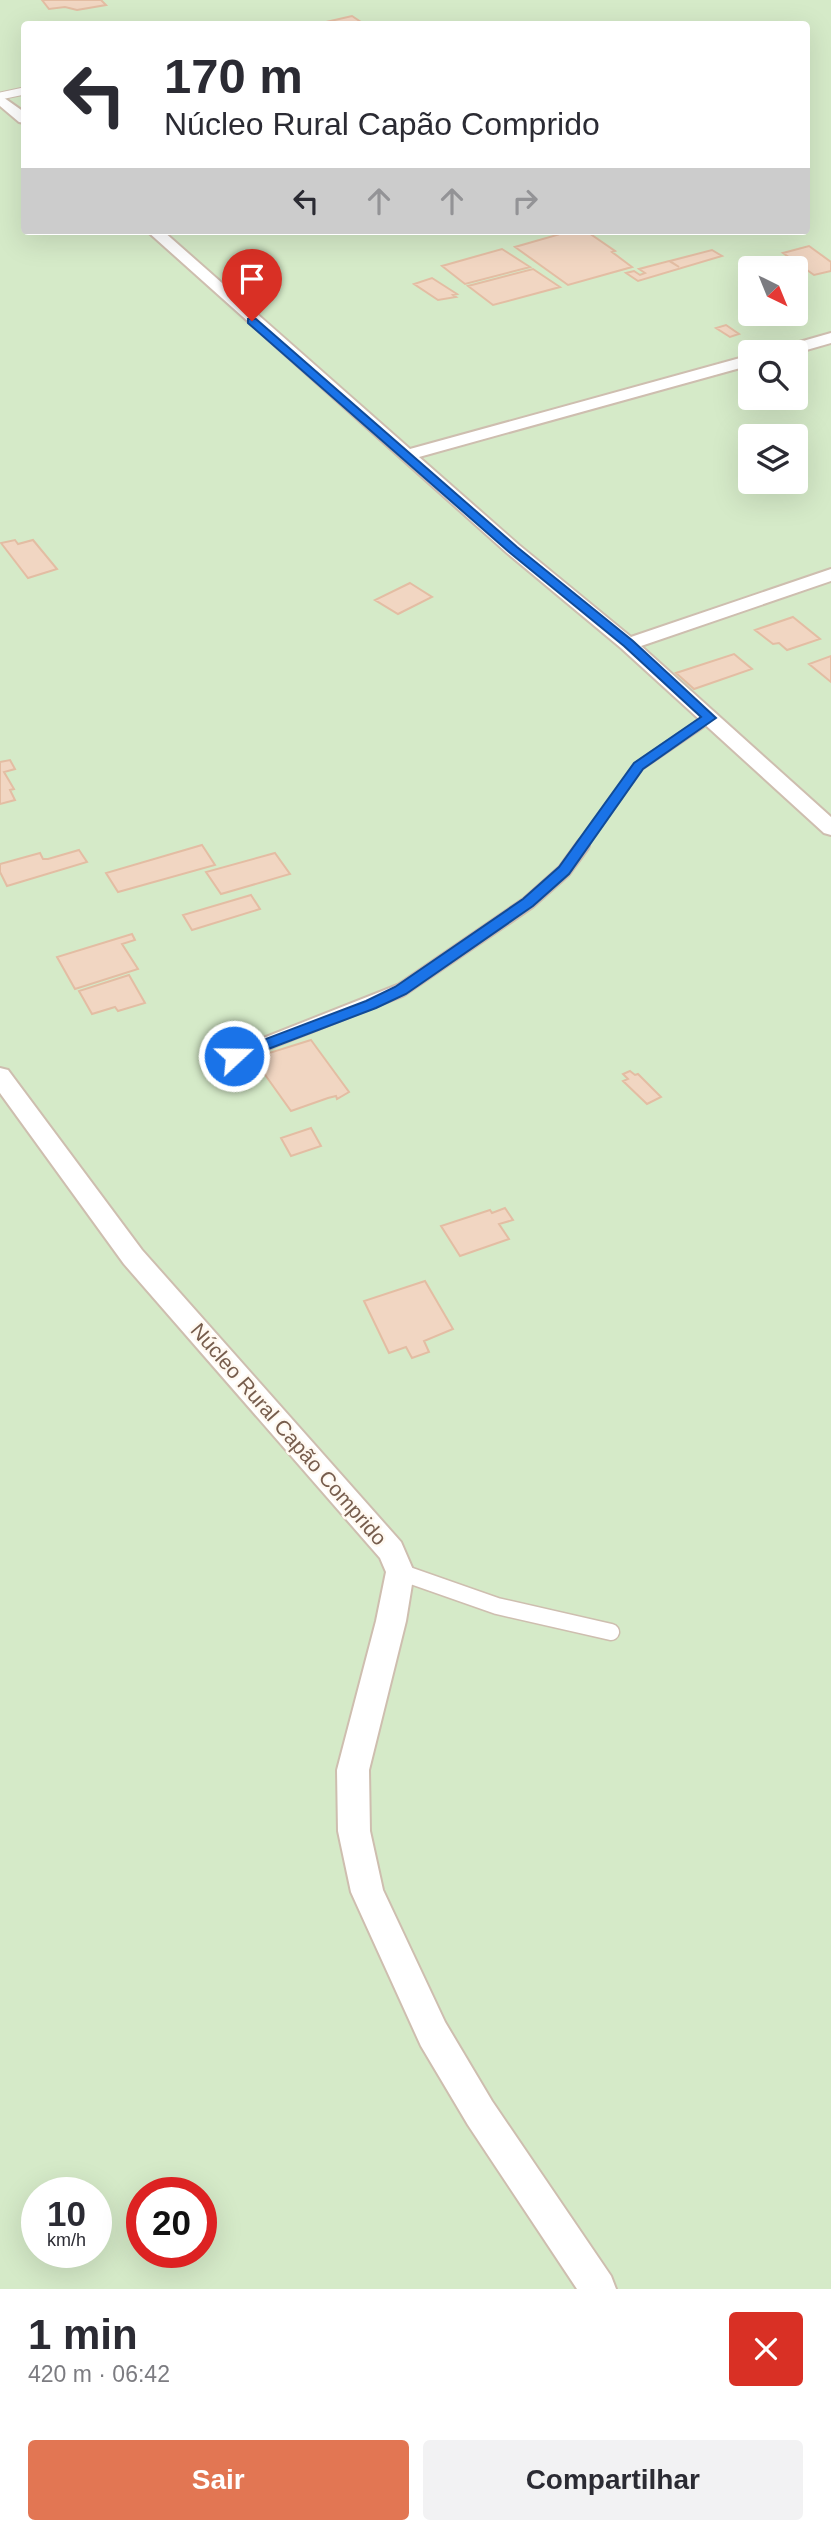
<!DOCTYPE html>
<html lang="pt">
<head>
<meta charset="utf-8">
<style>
  body { margin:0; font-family:Arial,sans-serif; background:#f2f2f3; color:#2b2b33; height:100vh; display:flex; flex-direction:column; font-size:26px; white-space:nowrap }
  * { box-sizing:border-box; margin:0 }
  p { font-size:23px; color:#7c7c81 }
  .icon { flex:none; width:38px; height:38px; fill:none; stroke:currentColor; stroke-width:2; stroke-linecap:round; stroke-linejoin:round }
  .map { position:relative; height:2289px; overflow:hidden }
  .details { display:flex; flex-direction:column; background:#fff; flex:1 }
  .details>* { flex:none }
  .banner { position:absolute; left:21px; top:21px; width:789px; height:214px; border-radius:7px; box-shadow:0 7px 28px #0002; background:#fff; color:#2b2b33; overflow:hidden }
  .needle { width:46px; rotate:137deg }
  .buttons { position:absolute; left:738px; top:256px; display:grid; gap:14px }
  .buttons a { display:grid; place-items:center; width:70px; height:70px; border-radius:7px; background:#fff; box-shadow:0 7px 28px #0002; font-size:35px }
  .speed { position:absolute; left:21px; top:2177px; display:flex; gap:14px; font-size:35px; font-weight:700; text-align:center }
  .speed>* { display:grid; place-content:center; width:91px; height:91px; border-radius:50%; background:#fff; box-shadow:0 7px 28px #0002; line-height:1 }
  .speed small { font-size:18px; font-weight:400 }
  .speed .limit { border:10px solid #d22; background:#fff; color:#111 }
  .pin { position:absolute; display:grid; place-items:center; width:60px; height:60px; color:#fff; margin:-72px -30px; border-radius:50% 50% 50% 0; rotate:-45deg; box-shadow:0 0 7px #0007 }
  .pin .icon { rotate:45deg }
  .me { position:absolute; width:77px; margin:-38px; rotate:69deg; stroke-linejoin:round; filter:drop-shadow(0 0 5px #0008) }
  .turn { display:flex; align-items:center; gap:24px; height:147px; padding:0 28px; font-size:32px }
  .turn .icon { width:91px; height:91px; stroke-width:2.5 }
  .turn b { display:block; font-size:49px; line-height:60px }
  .lanes { display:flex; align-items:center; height:66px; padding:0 28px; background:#0003; justify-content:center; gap:35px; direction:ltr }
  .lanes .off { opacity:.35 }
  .round { display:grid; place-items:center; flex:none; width:74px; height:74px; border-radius:7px; background:#f2f2f3 }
  .summary { display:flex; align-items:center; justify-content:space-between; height:119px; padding:0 28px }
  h1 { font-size:42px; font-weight:800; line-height:52px }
  .button { display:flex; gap:14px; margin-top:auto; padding:14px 28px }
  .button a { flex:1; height:80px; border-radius:7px; background:#e27653; color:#fff; font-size:28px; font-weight:800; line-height:80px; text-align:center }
  .button a+a { background:#f2f2f3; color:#2b2b33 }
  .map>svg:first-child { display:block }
  .green { fill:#d5eac8; fill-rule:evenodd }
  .building { fill:#f1d6c2; stroke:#e3bda3; stroke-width:2 }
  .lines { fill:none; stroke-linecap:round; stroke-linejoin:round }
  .service-far3-casing { stroke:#cebeaf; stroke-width:9 }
  .service-far2-casing { stroke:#cebeaf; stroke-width:12 }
  .service-far1-casing { stroke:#cebeaf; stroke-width:16 }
  .service-casing { stroke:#cebeaf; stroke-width:19 }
  .minor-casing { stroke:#cebeaf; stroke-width:4 }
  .service-far3 { stroke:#fff; stroke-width:7 }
  .service-far2 { stroke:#fff; stroke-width:10 }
  .service-far1 { stroke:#fff; stroke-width:12 }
  .service { stroke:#fff; stroke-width:16 }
  .minor { fill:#fff; fill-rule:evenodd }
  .route { fill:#1a73e8; stroke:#114b97; stroke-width:2 }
  .labels { text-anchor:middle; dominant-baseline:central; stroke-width:5; stroke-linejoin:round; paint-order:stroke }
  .near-street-label { font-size:21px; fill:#775d4d; stroke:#fff9f1 }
</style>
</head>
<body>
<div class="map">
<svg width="831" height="2289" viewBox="0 0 831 2289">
  <rect width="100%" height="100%" fill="#fcf6ea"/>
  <path class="green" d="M0,0h831v2289h-831zM24,24h783v207h-783zM751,268h45v45h-45zM751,352h45v45h-45zM751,436h45v45h-45zM37,2193h59v59h-59zM142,2193h59v59h-59z"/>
  <path class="building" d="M42,0h59l5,5 -29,5 -12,-3 -16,2z
    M352,16l12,8h-50l12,-2z
    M551,231h35l29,20 -3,1 20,15 -64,18 -53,-38 42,-12z
    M809,246l22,16v9l-17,4 -31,-22z
    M502,249l28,18 -65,17 -23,-18z
    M712,250l10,6 -84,25 -12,-8 8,-2 6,4 5,-2 -6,-4 30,-8 10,6 -9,-6z
    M533,269l27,18 -67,18 -25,-19z
    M432,278l25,16 -4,1 3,2 -18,3 -24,-16z
    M726,325l13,9 -9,3 -14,-9z
    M15,540l3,4 15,-4 24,29 -29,9 -27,-35z
    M410,583l22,14 -34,17 -23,-14z
    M793,617l27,22 -33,11 -8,-7 -6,1 -18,-14z
    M734,654l18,15 -58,20 -18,-16z
    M831,656v26l-22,-18z
    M10,760l5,9 -11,3 10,17 -4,1 5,10 -15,4v-42z
    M202,845l13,20 -97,27 -12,-19z
    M79,850l8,12 -80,24 -7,-14v-8l40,-11 3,6h5z
    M275,853l15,21 -69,20 -15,-22z
    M251,895l9,14 -68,21 -9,-15z
    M132,934l3,6 -13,4 16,25 -63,20 -18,-32z
    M129,975l16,28 -27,8 -3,-4 -23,7 -13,-23z
    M311,1040l38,52 -12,7 -1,-3 -8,2 -37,13 -38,-53z
    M630,1071l5,4 3,-1 23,23 -14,7 -24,-23 5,-2 -5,-5z
    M311,1128l10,18 -30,10 -10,-18z
    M505,1208l8,12 -14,4 10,15 -49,17 -19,-30 49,-16 2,3z
    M425,1281l28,48 -29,12 5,11 -17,6 -6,-11 -17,6 -25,-52z"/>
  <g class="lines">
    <defs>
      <path id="service-far3" d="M0,96l24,-5"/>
      <path id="service-far2" d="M582,846l57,-80 70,-48"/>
      <path id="service-far1" d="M234,1056l167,-66 127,-87 36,-32 19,-26"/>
      <path id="service" d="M400,1572l97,34 114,26"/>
      <path id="minor" d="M0,95l24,17v11l-5,-1 -19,-16z
        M147,231h16l247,218 341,-94v10l-332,92 100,88 112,92 200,-68v12l-190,65 190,171v18l-7,-2 -203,-185 -114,-95z
        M831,333v10l-35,10 -23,-1 2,-3z
        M0,1068l8,2 134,180 259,292 13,30 -8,49 -37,149 1,61 13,59 62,132 47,79 119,175 5,13h-39l-109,-164 -47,-79 -70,-154 -13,-61 -1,-61 39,-149 10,-49 -6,-14 -256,-294 -124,-171z"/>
    </defs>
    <use href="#service-far3" class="service-far3-casing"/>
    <use href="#service-far2" class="service-far2-casing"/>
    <use href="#service-far1" class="service-far1-casing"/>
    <use href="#service" class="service-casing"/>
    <use href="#minor" class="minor-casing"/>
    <use href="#service-far3" class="service-far3"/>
    <use href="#service-far2" class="service-far2"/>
    <use href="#service-far1" class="service-far1"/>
    <use href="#service" class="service"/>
    <use href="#minor" class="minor"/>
  </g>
  <path class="route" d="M248,319h8l261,228 116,94 83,77 -73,51 -74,105 -36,32 -127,88 -30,14 -142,54 -5,-2 -2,-4 2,-3 137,-52 29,-14 128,-88 36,-32 75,-104 67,-46 -77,-71 -115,-94 -261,-229z"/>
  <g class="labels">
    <g class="near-street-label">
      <text transform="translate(289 1434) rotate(49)">Núcleo Rural Capão Comprido</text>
    </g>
  </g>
</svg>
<div class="buttons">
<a><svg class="needle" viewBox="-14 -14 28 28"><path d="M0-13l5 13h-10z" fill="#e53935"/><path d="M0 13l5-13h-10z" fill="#7c7c81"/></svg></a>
<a><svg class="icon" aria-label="search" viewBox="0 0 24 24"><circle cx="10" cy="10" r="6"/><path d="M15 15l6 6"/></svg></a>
<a><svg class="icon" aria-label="layers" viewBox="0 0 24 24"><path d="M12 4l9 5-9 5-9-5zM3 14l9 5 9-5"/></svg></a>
</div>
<div class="speed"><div>10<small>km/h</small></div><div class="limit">20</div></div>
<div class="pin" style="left:252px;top:321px;background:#d93025"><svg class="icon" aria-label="arrive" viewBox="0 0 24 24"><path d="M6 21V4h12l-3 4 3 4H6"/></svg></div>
<svg class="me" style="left:234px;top:1056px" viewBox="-20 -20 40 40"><circle r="17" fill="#1a73e8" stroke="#fff" stroke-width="3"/><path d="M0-11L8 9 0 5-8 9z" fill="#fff"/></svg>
<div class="banner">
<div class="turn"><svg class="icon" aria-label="left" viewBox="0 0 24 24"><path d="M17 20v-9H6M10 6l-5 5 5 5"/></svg><div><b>170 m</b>Núcleo Rural Capão Comprido</div></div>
<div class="lanes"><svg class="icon" aria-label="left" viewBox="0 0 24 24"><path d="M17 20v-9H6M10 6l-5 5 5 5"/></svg><svg class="icon off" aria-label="ahead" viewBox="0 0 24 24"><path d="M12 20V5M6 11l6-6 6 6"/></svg><svg class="icon off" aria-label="ahead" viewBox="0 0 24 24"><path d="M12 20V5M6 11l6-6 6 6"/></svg><svg class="icon off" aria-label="right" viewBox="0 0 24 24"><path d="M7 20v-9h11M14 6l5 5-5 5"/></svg></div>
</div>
</div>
<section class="details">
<div class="summary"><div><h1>1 min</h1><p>420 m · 06:42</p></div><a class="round" style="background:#d93025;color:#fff"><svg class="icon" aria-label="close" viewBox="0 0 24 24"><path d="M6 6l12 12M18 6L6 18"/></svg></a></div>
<div class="button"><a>Sair</a><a>Compartilhar</a></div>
</section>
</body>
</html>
